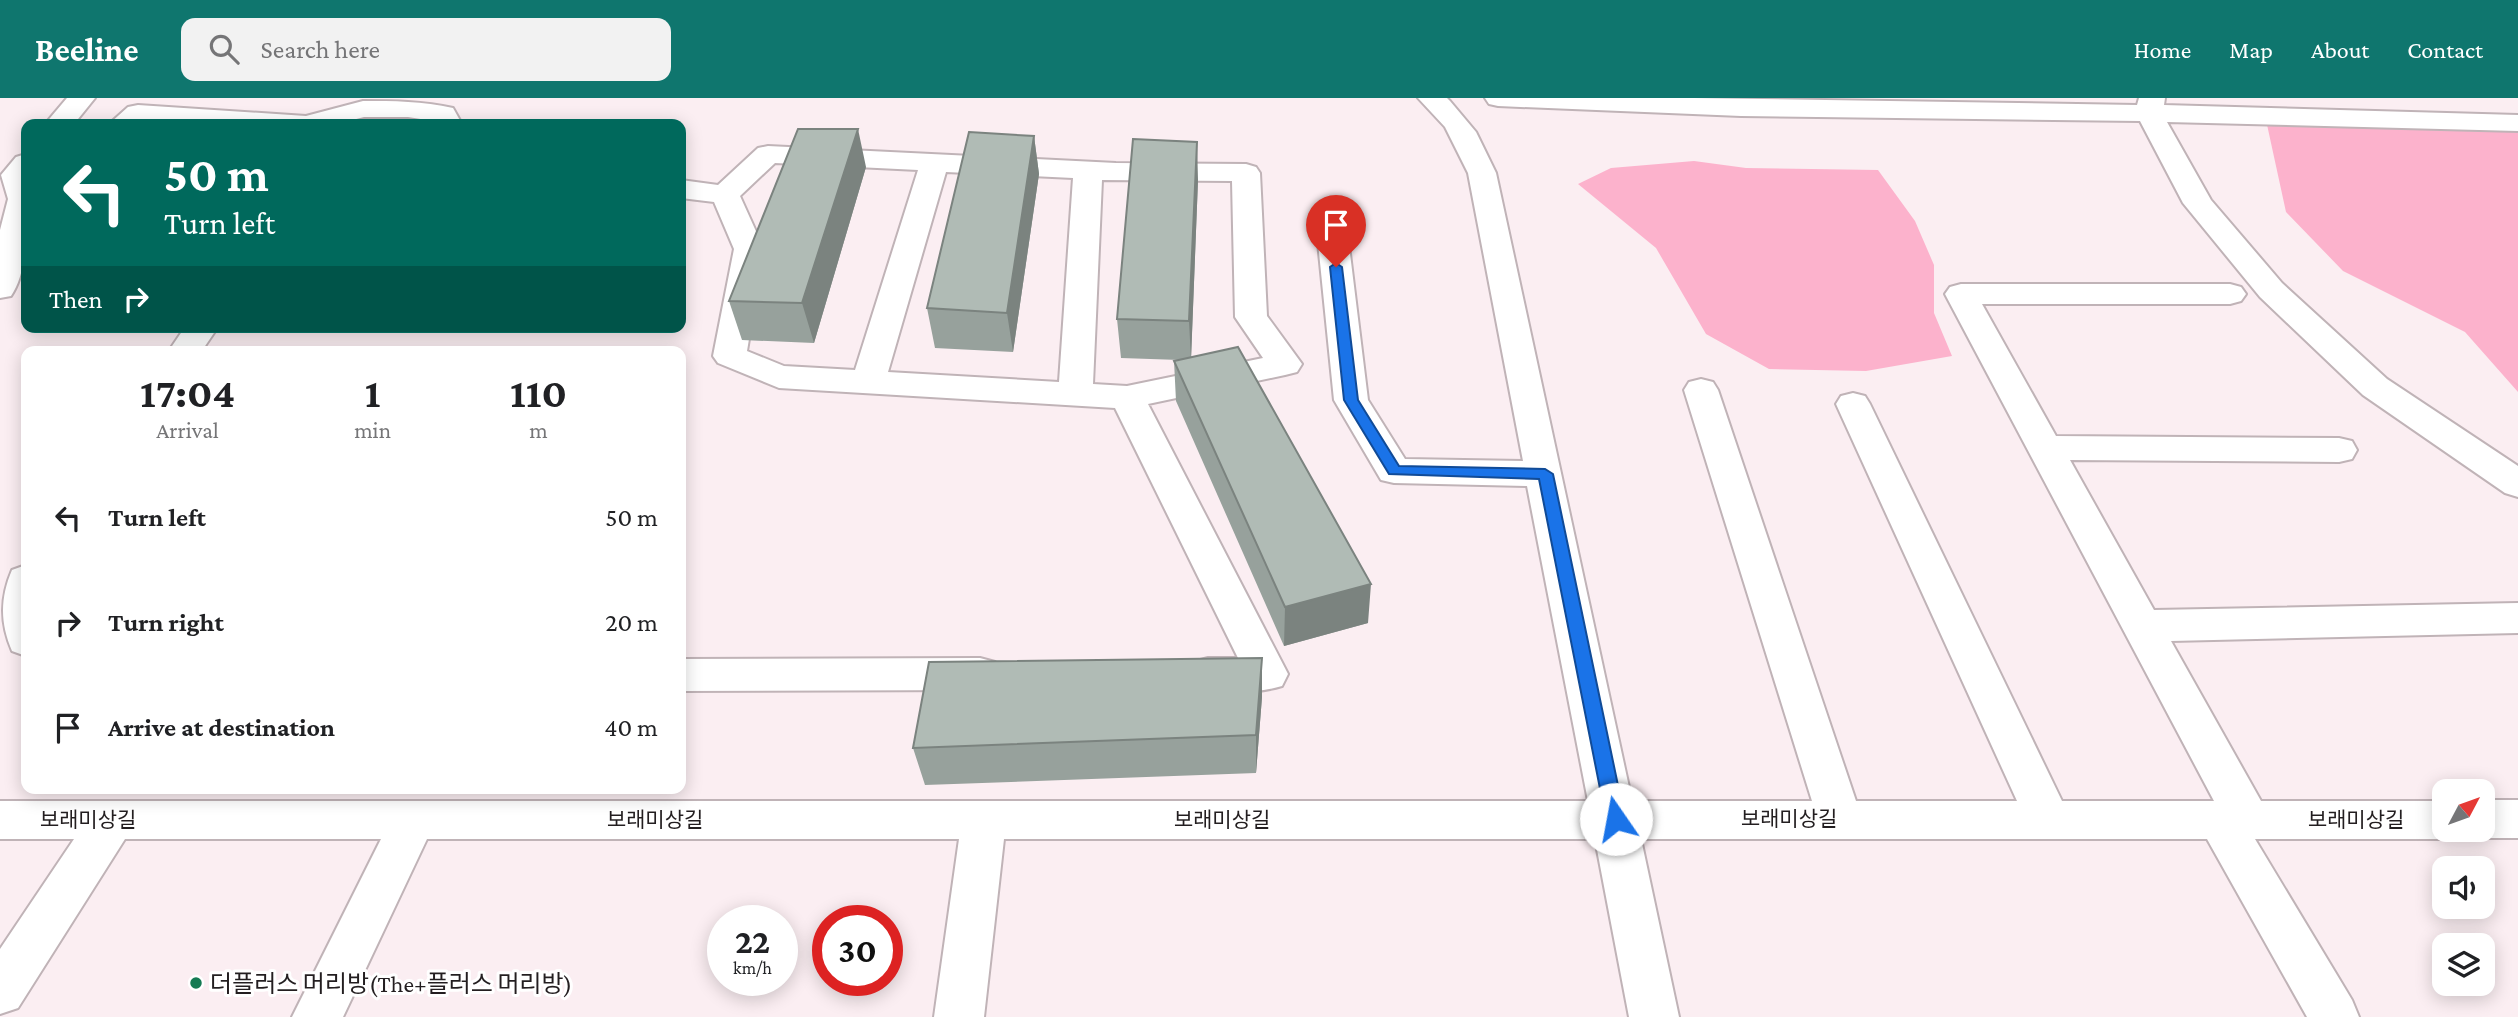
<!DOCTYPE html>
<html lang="en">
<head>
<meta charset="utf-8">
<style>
  body { margin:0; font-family:"Crimson Pro","Noto Sans KR",serif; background:#f2f2f2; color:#202124; height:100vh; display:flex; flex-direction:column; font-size:26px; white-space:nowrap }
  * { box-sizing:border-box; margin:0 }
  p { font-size:23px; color:#757577 }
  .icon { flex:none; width:38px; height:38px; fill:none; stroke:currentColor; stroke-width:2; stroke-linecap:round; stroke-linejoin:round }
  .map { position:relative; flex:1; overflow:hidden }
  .sheet { position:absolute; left:21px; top:248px; width:665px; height:448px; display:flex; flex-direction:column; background:#fff; border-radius:14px; box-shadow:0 4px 18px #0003 }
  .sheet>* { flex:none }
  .top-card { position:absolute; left:21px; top:21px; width:665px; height:214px; border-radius:14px; box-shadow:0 4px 18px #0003; background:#00695c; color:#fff; overflow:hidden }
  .needle { width:46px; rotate:49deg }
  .fabs { position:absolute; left:2432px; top:681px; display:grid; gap:14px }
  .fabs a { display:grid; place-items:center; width:63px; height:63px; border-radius:14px; background:#fff; box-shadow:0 4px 18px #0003; font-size:35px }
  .speed { position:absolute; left:707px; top:807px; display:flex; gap:14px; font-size:35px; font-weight:700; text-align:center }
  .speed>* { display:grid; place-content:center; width:91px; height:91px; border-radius:50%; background:#fff; box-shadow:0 4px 18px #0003; line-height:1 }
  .speed small { font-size:18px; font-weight:400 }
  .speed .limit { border:10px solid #d22; background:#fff; color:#111 }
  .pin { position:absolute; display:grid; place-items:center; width:60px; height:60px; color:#fff; margin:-72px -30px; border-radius:50% 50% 50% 0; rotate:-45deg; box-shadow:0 0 7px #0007 }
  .pin .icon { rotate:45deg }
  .me { position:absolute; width:77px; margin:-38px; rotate:348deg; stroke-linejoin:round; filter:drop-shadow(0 0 5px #0008) }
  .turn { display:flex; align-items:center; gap:24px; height:147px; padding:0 28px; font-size:32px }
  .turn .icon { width:91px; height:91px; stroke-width:2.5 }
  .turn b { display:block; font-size:49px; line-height:60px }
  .then { display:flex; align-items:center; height:66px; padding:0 28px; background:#0003; gap:14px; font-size:26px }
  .eta { display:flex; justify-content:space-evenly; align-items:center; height:119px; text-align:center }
  .eta b { font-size:42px; font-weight:700; line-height:49px }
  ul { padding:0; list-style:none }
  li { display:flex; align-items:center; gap:21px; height:105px; padding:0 28px }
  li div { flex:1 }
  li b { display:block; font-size:26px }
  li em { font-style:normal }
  header { display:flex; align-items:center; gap:42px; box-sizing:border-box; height:98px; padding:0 35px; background:#0f766e; color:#fff }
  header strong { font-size:33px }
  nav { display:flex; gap:38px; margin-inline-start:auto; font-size:24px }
  .search { width:490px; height:63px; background:#f2f2f2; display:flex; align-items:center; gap:18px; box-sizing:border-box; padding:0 24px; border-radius:14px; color:#757577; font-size:26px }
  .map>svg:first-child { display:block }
  .green { fill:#fcb2cc }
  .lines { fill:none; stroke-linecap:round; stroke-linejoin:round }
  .minor-casing { stroke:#c0b3b7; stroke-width:4 }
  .minor { fill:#fff; fill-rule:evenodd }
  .wall { fill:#97a19c }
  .shaded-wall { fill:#7b837f }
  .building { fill:#b0bbb5; stroke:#7b837f; stroke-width:2 }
  .route { fill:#1a73e8; stroke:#114b97; stroke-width:2 }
  .poi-dot { fill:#157a53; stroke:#fff; stroke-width:2.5 }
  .labels { text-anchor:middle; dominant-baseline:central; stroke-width:6; stroke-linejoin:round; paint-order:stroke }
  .street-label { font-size:21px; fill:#231e20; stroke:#fff }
  .near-poi-label { font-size:24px; fill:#231e20; stroke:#fff; text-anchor:start }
</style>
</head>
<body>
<header>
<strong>Beeline</strong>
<div class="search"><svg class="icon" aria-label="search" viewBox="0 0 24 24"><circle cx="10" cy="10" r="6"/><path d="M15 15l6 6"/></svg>Search here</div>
<nav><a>Home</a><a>Map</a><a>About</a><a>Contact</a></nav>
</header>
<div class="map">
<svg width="2518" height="919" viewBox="0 0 2518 919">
  <rect width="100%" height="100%" fill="#fbeef2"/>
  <path class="green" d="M2266,22l252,8v264l-53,-60 -122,-61 -57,-59z
    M1694,63l52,7 132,2 37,51 19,44v48l18,43 -86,15 -97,-2 -63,-35 -50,-86 -78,-64 33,-16z"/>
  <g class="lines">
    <defs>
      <path id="minor" d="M67,0h28l-21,26h-29z
        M1418,0h29l3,3 26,31 20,41 136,628h180l-128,-411 5,-8 12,-3 12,3 5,8 138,411h161l-181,-397 5,-8 12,-3 12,3 5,8 192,397h152l-269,-507 5,-7 11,-3h269l11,3 5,7 -5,7 -11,3h-248l74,132 283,2 13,3 5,9 -5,9 -13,3 -269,-2 84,150 364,-7v30l-347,8 90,160h184v29h18l-2,4 -16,5h-190l97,161 7,17h-52l-100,-178h-566l38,178h-50l-34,-178h-591l-20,178h-50l25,-178h-532l-84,178h-51l89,-178h-256l-107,169 -18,6v-65l74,-110h-74v-38h1588l-61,-315 -133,-3 -13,-3 -47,-80 -19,-187 5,-6 10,-3 10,3 5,6 23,187 37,59 118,2 -55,-288 -23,-46z
        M1485,0h209l443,7 2,-7h26l-1,7 354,10v16l-351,-9 44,78 71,83 105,96 131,87v31l-13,-4 -142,-98 -103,-98 -77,-94 -43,-82 -399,-5 -243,-10 -9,-2z
        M363,3c30,0 60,0 90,7l9,16h-28l-1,-3 -25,-4h-44l-27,7h-151l-42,-2 -4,2h-31l19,-17 10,-2 168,11z
        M768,48l348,17 130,1 10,3 4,6 7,143 35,48 -5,8 -12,3 -137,29 140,270 -6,12c-26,8 -63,8 -89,0l-6,-12 6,-12 15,-4h30l-123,-250 -336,-20 -61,-25 -5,-7 21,-107 -20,-47 -33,-4v-18l37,5 40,-37zM775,65l143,7 -63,200 -71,-4 -37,-15 17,-102 -24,-53zM946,74l127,6 -14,204 -171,-10zM1102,82l130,1 3,136 28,41 -136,28 -34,-2z
        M26,56c2,38 7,110 -15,142l-11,2v-68l8,-31 -7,-24 15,-18z
        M185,229h33l-17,25h-33z
        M26,467v91l-14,-5c-12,-28 -12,-53 0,-81z
        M980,560l15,4 6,12 -6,12 -15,4 -299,1v-32z
        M2483,702h35v38h-35l-16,-5 -2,-3h18z"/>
    </defs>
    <use href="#minor" class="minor-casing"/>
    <use href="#minor" class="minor"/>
  </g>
  <path class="wall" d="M1034,38l5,38 -26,178 -78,-4 -8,-40z
    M866,69l-52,176 -72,-3 -13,-39z
    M1198,82l-7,178 177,265 -84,23 -108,-245 -2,-40 6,-1 -59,-2 -4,-39z
    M1262,599l-6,76 -331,12 -12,-37z"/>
  <path class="shaded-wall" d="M858,31l8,38 -52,176 -12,-40z
    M1034,38l5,38 -26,178 -6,-39z
    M1197,44l1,38 -7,180 -2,-39z
    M1371,486l-3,39 -84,23 1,-39z
    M1262,560v39l-6,76v-38z"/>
  <path class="building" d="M798,31h60l-56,174 -73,-2z
    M969,34l65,4 -27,177 -80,-5z
    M1133,41l64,3 -8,179 -72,-2z
    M1238,249l133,237 -86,23 -111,-246z
    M1262,560l-6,77 -343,13 16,-86z"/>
  <path class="route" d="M1336,165l6,4 16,133 41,66 146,3 8,5 72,345 -3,6 -6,2 -7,-2 -3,-6 -67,-340 -150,-5 -45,-74 -14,-133z"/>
  <circle class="poi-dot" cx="196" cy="885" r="7"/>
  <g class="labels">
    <g class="street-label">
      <text x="1789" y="721">보래미상길</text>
      <text x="88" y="722">보래미상길</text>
      <text x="655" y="722">보래미상길</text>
      <text x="1222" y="722">보래미상길</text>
      <text x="2356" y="722">보래미상길</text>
    </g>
    <g class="near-poi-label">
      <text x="210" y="885">더플러스 머리방(The+플러스 머리방)</text>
    </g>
  </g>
</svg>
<div class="fabs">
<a><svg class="needle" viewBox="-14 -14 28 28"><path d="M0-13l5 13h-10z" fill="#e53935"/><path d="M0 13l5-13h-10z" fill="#757577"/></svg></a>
<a><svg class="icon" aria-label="sound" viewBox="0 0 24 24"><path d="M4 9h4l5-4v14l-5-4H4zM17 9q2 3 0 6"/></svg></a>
<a><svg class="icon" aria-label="layers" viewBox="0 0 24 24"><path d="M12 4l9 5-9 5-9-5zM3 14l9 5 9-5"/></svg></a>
</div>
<div class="speed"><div>22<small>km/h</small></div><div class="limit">30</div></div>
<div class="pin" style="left:1336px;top:169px;background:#d93025"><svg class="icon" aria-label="arrive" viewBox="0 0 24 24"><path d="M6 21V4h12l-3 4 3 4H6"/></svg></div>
<svg class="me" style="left:1616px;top:721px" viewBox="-20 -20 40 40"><circle r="19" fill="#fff"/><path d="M0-13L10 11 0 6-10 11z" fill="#1a73e8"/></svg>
<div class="top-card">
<div class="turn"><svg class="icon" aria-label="left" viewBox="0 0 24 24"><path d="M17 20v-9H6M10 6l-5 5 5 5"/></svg><div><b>50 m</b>Turn left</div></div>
<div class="then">Then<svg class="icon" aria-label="right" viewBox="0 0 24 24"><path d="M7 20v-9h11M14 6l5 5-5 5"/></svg></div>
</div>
<section class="sheet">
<div class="eta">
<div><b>17:04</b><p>Arrival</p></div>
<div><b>1</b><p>min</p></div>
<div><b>110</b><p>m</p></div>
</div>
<ul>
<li><svg class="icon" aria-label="left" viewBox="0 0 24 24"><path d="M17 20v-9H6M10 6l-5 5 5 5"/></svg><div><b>Turn left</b></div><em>50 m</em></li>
<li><svg class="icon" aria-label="right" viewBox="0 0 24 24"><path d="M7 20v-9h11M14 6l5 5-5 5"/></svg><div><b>Turn right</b></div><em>20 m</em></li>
<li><svg class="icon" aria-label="arrive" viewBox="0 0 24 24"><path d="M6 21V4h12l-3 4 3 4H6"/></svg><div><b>Arrive at destination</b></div><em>40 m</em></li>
</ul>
</section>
</div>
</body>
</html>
